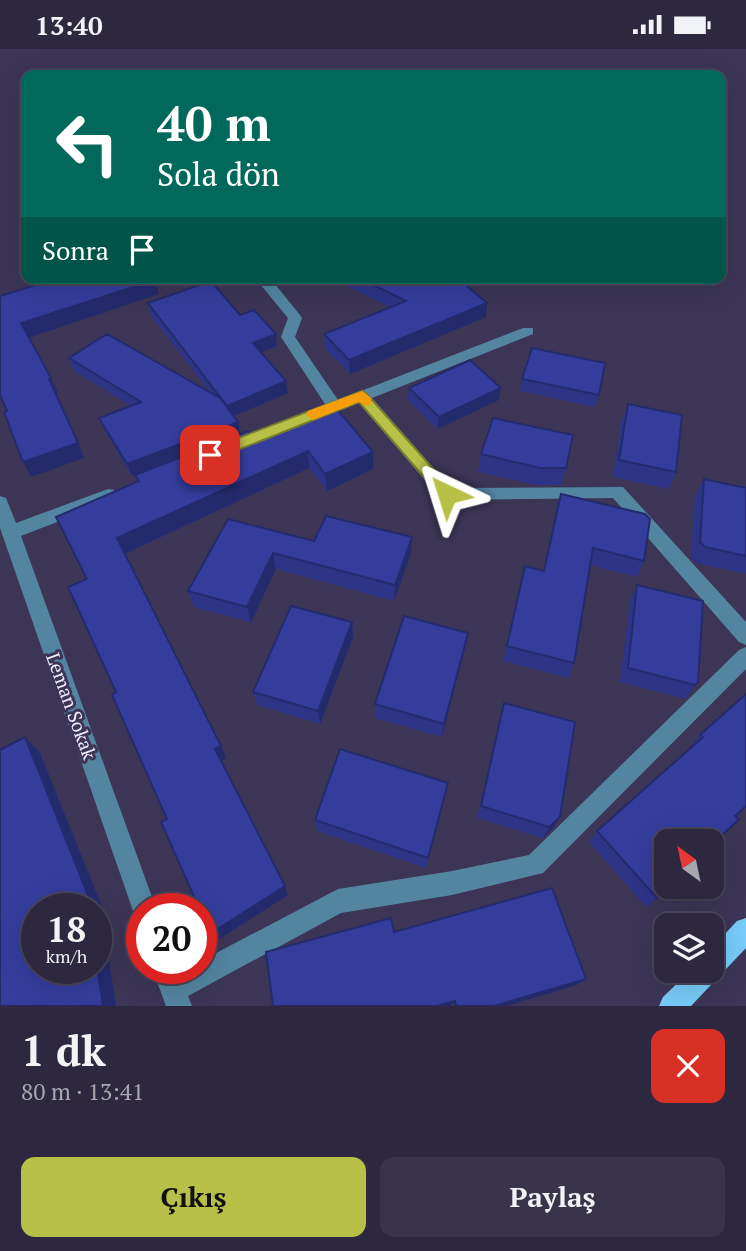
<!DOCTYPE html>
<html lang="tr">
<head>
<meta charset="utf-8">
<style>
  body { margin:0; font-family:"PT Serif",serif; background:#39344b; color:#f1f3f6; height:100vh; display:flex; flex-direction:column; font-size:26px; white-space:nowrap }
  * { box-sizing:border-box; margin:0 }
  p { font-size:23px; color:#a7a6b1 }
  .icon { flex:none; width:38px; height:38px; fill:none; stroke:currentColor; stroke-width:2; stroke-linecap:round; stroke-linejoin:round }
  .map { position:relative; height:957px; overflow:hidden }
  .details { display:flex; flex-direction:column; background:#2d2840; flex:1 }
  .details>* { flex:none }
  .hud { position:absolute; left:21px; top:21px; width:705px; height:214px; border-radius:14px; box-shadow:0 7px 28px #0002,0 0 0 2px #484459; background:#00695c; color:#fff; overflow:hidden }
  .needle { width:46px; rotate:327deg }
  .controls { position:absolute; left:654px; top:780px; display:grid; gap:14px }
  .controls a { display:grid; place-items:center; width:70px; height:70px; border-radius:14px; background:#2d2840; box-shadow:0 7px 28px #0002,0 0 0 2px #484459; font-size:35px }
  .speed { position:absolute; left:21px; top:844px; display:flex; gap:14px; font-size:35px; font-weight:700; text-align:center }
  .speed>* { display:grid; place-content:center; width:91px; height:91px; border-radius:50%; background:#2d2840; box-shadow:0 7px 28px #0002,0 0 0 2px #484459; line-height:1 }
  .speed small { font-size:18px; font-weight:400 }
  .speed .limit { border:10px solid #d22; background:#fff; color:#111 }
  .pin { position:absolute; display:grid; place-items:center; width:60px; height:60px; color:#fff; margin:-30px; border-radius:14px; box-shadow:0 4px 10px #0006 }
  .me { position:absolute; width:77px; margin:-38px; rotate:319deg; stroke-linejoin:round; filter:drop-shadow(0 0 5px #0008) }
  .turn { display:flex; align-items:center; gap:24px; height:147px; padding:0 21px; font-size:32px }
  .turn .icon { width:91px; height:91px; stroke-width:2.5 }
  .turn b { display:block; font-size:49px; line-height:60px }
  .then { display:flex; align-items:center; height:66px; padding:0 21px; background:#0003; gap:14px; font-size:26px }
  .round { display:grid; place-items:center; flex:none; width:74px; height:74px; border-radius:14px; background:#39344b }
  .head { display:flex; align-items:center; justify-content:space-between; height:119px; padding:0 21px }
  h1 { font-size:42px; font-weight:600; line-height:52px }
  .action { display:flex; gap:14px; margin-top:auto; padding:14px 21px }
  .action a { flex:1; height:80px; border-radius:14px; background:#b7c147; color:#111; font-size:28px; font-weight:600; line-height:80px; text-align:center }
  .action a+a { background:#39344b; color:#f1f3f6 }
  .status { display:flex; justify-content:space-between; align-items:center; height:49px; padding:0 35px; background:#2d2840; direction:ltr }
  .status svg { height:19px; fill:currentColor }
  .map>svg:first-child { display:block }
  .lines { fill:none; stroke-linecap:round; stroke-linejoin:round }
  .minor { fill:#5385a1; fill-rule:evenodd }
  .major { fill:#77ccf9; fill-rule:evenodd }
  .wall { fill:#2d3486 }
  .shaded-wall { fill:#242b6d }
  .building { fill:#343d9c; stroke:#242b6d; stroke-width:2 }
  .route { fill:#b7c147; stroke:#777d2e; stroke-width:2 }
  .slow { fill:#f59e0b }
  .labels { text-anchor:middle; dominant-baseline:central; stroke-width:6; stroke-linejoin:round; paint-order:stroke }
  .street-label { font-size:19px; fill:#f0edfe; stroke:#3c3556 }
</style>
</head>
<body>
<div class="status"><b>13:40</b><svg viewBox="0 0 49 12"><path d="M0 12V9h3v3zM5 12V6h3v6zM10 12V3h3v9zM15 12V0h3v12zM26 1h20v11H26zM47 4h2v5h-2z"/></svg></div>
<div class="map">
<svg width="746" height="957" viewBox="0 0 746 957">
  <rect width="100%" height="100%" fill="#3c3556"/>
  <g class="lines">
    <path class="minor" d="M253,229h17l30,37 2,3 -7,19 43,63 185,-72h10v6l-161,64 79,90 172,-1 123,135v23l-7,-3 -126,-144 -166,2 -6,-1 -82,-96 -41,16h-10l-3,-4 3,-4 17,-7 -44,-67 7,-19 -28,-34z
      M108,440l6,1 2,5 -2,5 -93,36 135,372h-14v11l-7,-2 -3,-9 -132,-380v-32l6,2 10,25z
      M746,598v22l-203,204 -91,22 -111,18 -153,83 4,10h-26l-14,-38h26l1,5 9,-5h13v-7l137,-72 114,-18 77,-16 210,-205z"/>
    <path class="major" d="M746,869v30l-55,58h-32l4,-9 27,-26h22v-23l25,-27z"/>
  </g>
  <path class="wall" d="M330,229h127l29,39 -136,57 -25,-26 -1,-14 66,-27z
    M148,254l92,12 37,31 -15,6 26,41 -55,23 5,6 2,12 -108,42 -28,-46 -5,-12 32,-12 -57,-35 -5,-13 141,34 -59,-76z
    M522,330l77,16 -4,12 -75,-16z
    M409,339l90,12 -62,29 -29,-29z
    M628,355l48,68 -7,17 -56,-12 8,-55z
    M252,388l121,32 -46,22 -18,-23 -184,86 96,192 5,12 -5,3 67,134 -72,46 -6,-7 -43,-115 -51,-127 -29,-113 50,-98 -2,-6z
    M481,405l85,14 -5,17h-25l-58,-13z
    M704,430l42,9v86l-50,-11 -5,-5 4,-62z
    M561,445l83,67 -7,16 -47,-12 -16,98 -6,15 -65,-17 22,-95 18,5 13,-60z
    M228,470l86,22 98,-4 -1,16 -17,48 -118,-32 -25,53 -57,-15 -6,-16z
    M637,536l61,97 -13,17 -65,-17 10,-81z
    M352,573l1,15 -33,87 -63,-19 -4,-13z
    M465,599l-23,89 -67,-19v-14z
    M746,645l-11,122 -78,82 -11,9 -57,-65 8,-11 94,-82 -1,-1 10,-13z
    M504,654l49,125 -10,10 -66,-20 23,-101z
    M448,734l-22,85 -109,-37 -2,-11z"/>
  <path class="shaded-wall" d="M26,164v13h-1l-4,-12z
    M155,231l4,14 -131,44 -7,-15z
    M487,254l-1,14 -136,57 -1,-14z
    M276,285l1,12 -22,9 -2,-12z
    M51,329l7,15 -3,1 -6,-15z
    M286,332l2,12 -59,25 -2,-12z
    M501,339l-2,12 -62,29 2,-12z
    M238,373l2,12 -108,42 -5,-12z
    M78,394l6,15 -53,19 -8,-15z
    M308,402l1,17 -185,86 -7,-16z
    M373,403v17l-46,22 -2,-17z
    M412,488l-1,16 -17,48 1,-16z
    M273,504l3,16 -25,53 -4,-15z
    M352,573l1,15 -33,87 -2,-13z
    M468,584l-3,15 -23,89 2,-13z
    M25,688l15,16 67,166 2,42 7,45h-13l-7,-46v-52h-3z
    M221,697l5,12 -6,4 -5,-13z
    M560,768l-7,11 -10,10 6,-11z
    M285,837l3,9 -72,46 -6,-7z
    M586,930l-9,6 -71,21h-12z
    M455,952l-5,5h-14z"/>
  <path class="building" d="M21,143h5v21l-5,1z
    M58,229h96l1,2 -134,43 30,55 -2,1 29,64 -55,19 -19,-50 3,-1 -7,-16v-99z
    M359,229h98l30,25 -138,57 -25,-26 82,-33z
    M211,232l29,34 14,-5 22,24 -23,9 33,38 -59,25 -79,-103z
    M107,285l113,64 18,24 -111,42 -28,-46 42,-16 -72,-44z
    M532,299l73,15 -6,32 -77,-16z
    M470,311l31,28 -62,29 -30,-29z
    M332,354l41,49 -48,22 -17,-23 -191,87 104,208 -6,3 70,137 -75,48 -9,-20v-6h-2l-38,-86 6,-3 -55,-124 4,-3 -48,-105 19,-8 -31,-62 83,-36 -4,-6 113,-44 4,6z
    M628,355l54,11 -6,57 -57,-12z
    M493,369l80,17 -7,33h-26l-59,-14z
    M704,430l42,9v68l-41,-9 -5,-5z
    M561,445l84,20 5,5 -6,42 -51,-13 -19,115 -67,-17 18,-80 19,5z
    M326,467l86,21 -17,48 -122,-32 -26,54 -59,-16 40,-72 86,22z
    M637,536l66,16 -5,81 -3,3 -67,-17z
    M291,557l61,16 -34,89 -65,-19z
    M404,567l64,17 -24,91 -69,-20z
    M746,645v112l-11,10 4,3 -27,26v-3h-45v45h1l-11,11 -60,-67 106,-94 -3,-2z
    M504,654l71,19 -15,95 -11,10 -68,-21z
    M25,688l68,171h-56v60h59v-8l7,46h-103v-256z
    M340,700l108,34 -20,75 -113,-38z
    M552,839l34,91 -92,27h-38l-1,-5 -19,5h-163l-7,-54 125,-34 3,14z"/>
  <path class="route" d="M362,342l4,2 86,97 3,4 -3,4h-10l-83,-96 -144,57 -5,2 -8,-6 2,-4z"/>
  <path class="slow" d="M362,342l9,7v6l-5,2 -7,-4 -46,18 -7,-5 2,-4z"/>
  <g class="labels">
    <g class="street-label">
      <text transform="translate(72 657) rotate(70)">Leman Sokak</text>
    </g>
  </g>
</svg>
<div class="controls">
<a><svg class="needle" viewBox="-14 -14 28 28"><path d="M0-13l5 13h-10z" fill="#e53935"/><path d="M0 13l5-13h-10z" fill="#a7a6b1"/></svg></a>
<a><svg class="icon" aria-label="layers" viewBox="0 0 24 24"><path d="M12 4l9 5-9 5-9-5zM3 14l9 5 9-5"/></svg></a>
</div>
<div class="speed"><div>18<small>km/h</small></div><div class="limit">20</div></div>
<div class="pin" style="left:210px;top:406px;background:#d93025"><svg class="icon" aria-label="arrive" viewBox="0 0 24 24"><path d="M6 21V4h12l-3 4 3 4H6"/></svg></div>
<svg class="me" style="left:447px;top:445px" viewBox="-20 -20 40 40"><path d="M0-17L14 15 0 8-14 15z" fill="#b7c147" stroke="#fff" stroke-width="4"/></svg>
<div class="hud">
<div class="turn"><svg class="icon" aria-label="left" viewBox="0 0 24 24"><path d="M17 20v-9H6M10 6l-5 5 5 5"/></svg><div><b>40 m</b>Sola dön</div></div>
<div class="then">Sonra<svg class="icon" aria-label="arrive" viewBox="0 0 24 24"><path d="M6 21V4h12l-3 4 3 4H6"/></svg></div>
</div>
</div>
<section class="details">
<div class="head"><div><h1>1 dk</h1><p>80 m · 13:41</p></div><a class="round" style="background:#d93025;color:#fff"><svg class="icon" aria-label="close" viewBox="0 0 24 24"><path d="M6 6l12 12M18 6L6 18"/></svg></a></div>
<div class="action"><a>Çıkış</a><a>Paylaş</a></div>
</section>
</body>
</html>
